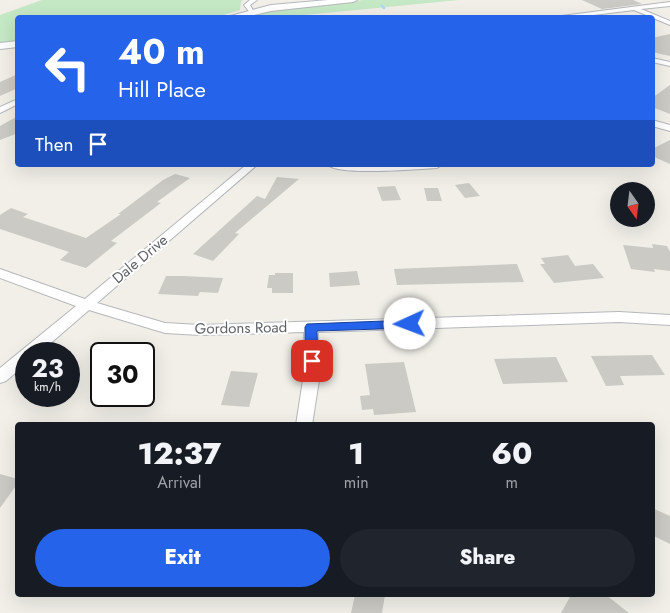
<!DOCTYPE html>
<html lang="en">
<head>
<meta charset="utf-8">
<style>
  body { margin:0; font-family:Jost,sans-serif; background:#20242c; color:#f1f3f6; height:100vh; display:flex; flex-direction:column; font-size:19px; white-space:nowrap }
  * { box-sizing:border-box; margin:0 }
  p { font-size:16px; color:#9ea1a6 }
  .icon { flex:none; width:28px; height:28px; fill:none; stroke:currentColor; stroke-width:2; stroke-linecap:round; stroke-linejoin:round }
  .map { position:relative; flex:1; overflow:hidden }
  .sheet { position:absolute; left:15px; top:422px; width:640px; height:175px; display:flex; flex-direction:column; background:#171b24; border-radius:5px; box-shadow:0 5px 20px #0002 }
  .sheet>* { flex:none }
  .hud { position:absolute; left:15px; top:15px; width:640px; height:152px; border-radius:5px; box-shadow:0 5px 20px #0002; background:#2563eb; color:#fff; overflow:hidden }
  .needle { width:32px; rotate:166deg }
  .tools { position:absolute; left:610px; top:182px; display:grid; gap:10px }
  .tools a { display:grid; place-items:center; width:45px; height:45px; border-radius:50%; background:#171b24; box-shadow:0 5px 20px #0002; font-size:25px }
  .speed { position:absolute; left:15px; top:342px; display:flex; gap:10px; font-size:25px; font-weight:700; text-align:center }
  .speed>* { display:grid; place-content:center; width:65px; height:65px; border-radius:50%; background:#171b24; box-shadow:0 5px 20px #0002; line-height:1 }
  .speed small { font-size:12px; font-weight:400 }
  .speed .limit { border:2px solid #111; border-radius:8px; background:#fff; color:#111 }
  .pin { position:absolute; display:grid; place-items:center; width:42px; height:42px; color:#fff; margin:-21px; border-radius:10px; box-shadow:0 2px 8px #0006 }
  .me { position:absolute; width:55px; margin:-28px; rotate:268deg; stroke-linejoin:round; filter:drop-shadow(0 0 4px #0008) }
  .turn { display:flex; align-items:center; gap:18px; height:105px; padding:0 20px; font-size:22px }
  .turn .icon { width:65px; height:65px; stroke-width:2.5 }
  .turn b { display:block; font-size:35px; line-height:42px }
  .then { display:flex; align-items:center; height:48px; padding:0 20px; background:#0003; gap:10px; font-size:19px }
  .eta { display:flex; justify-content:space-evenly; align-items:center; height:85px; text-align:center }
  .eta b { font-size:30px; font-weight:800; line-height:35px }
  .action { display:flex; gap:10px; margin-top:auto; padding:10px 20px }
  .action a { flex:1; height:58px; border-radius:30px; background:#2563eb; color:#fff; font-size:20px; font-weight:800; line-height:58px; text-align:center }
  .action a+a { background:#20242c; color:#f1f3f6 }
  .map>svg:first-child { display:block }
  .green { fill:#c5e8c5 }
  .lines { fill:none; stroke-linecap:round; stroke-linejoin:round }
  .stream { stroke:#aadaff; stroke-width:2.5 }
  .building { fill:#cccac5 }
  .street-casing { stroke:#b5b8bc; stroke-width:2 }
  .secondary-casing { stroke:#b6babf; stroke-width:2 }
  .street { fill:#fff; fill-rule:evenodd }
  .secondary { fill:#fff; fill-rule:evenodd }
  .route { fill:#2563eb; stroke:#184099 }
  .labels { text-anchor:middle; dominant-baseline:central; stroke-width:4; stroke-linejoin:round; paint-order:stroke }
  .street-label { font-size:15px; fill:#5f6368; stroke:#fff }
</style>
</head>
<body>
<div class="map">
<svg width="670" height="613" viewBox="0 0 670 613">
  <rect width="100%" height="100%" fill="#f1efe8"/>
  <path class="green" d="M42,0h201l-2,2 -1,8 -23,7 -199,1 -1,25 -17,1v-29z
    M364,0h95l-175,17 -48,1 53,-11z"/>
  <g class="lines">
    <path class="stream" d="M382,6l2,2"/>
  </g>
  <path class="building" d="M582,0h51l9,4 -40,5z
    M670,34v22l-18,-4v-14z
    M18,74v14l-18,8v-14z
    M670,85v29l-18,-7v-9z
    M18,116v17l-18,7v-14z
    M670,140v24l-18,-8v-7z
    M175,174l15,4 -33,24 4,1 -50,38 6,2 -31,25 -26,-8 9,-8 -69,-23v-14l11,-7 17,6 -5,3 63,21 35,-24h-3l45,-34z
    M277,177l22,2 -64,54 4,1 -26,27 -20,-7 64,-58 8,3z
    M469,183l11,13 -15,2 -10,-13z
    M395,186l6,14 -19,1 -5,-14z
    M424,188h14l4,13h-15z
    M652,244l15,2 3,6v19l-16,-2 1,3 -24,-3 -8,-24 30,3z
    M568,255l7,11 18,-2 11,14 -50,5 -14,-19h5l-4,-6z
    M517,264l7,18 -127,3 -3,-16z
    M357,271l3,14 -30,2 -1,-14z
    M275,273h18v20h-21v-5h-5l2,-13h6z
    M166,276h17l40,2 -5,15 -18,-1 -2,4 -40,-2z
    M652,355l13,20 -45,1 4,9 -18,1 -15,-30z
    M556,357l12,25 -65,2 -9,-25z
    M404,362l12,50 -42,3 -1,-6 -11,1 -2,-14 10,-1 -5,-31z
    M231,371l27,2 -9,34 -28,-2z
    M0,474l18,5v4l-18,25z
    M652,508l18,8v28l-18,-9z
    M355,595h30l-3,18h-31z
    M571,595h35l23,18h-68z"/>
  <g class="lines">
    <defs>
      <path id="street" d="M250,0h7l-7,5 4,7 -3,2 -7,-9z
        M670,2v4l-29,3 29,12v4l-36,-15 -65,8h-23z
        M652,58l18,4v4l-18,-4z
        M18,99v5l-18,9v-6z
        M652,120l18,5v6l-18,-5z
        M246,165h11l-160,138 68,20 35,2 419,-13 51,3v10l-51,-3 -301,10 1,48 -7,45h-16l7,-45 1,-48 -104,3 -35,-2 -76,-23 -51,44h-12v10l-20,17 -6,2v-15l76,-62 -76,-28v-9l85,30z
        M328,165h114l-5,3c-20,1 -97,8 -109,-3z"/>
      <path id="secondary" d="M328,0h29l-4,2 -82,9 -30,7h-18l48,-13z
        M18,41v6l-18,2v-6z"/>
    </defs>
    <use href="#street" class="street-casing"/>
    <use href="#secondary" class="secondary-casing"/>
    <use href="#street" class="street"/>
    <use href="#secondary" class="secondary"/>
  </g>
  <path class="route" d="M410,320l5,4 -5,4 -93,3 1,30 -2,4h-9l-2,-4v-34l2,-3z"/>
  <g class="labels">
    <g class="street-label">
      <text transform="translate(140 259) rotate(-40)">Dale Drive</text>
      <text transform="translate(241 328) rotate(-1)">Gordons Road</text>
    </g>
  </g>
</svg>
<div class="tools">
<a><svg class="needle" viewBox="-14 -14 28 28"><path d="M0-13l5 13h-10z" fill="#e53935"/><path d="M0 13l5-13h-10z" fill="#9ea1a6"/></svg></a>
</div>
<div class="speed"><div>23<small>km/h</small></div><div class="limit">30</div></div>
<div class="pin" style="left:312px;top:361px;background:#d93025"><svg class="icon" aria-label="arrive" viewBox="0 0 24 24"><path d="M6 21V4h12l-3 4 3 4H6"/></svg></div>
<svg class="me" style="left:410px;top:324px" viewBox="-20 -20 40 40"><circle r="19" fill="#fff"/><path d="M0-13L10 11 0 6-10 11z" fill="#2563eb"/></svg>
<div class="hud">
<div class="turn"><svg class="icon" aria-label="left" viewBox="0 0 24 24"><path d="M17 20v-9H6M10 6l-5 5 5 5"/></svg><div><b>40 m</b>Hill Place</div></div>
<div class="then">Then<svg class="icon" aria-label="arrive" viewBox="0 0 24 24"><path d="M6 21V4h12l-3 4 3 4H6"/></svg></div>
</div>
<section class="sheet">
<div class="eta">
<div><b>12:37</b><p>Arrival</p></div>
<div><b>1</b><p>min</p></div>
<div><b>60</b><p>m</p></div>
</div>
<div class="action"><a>Exit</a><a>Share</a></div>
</section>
</div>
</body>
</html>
